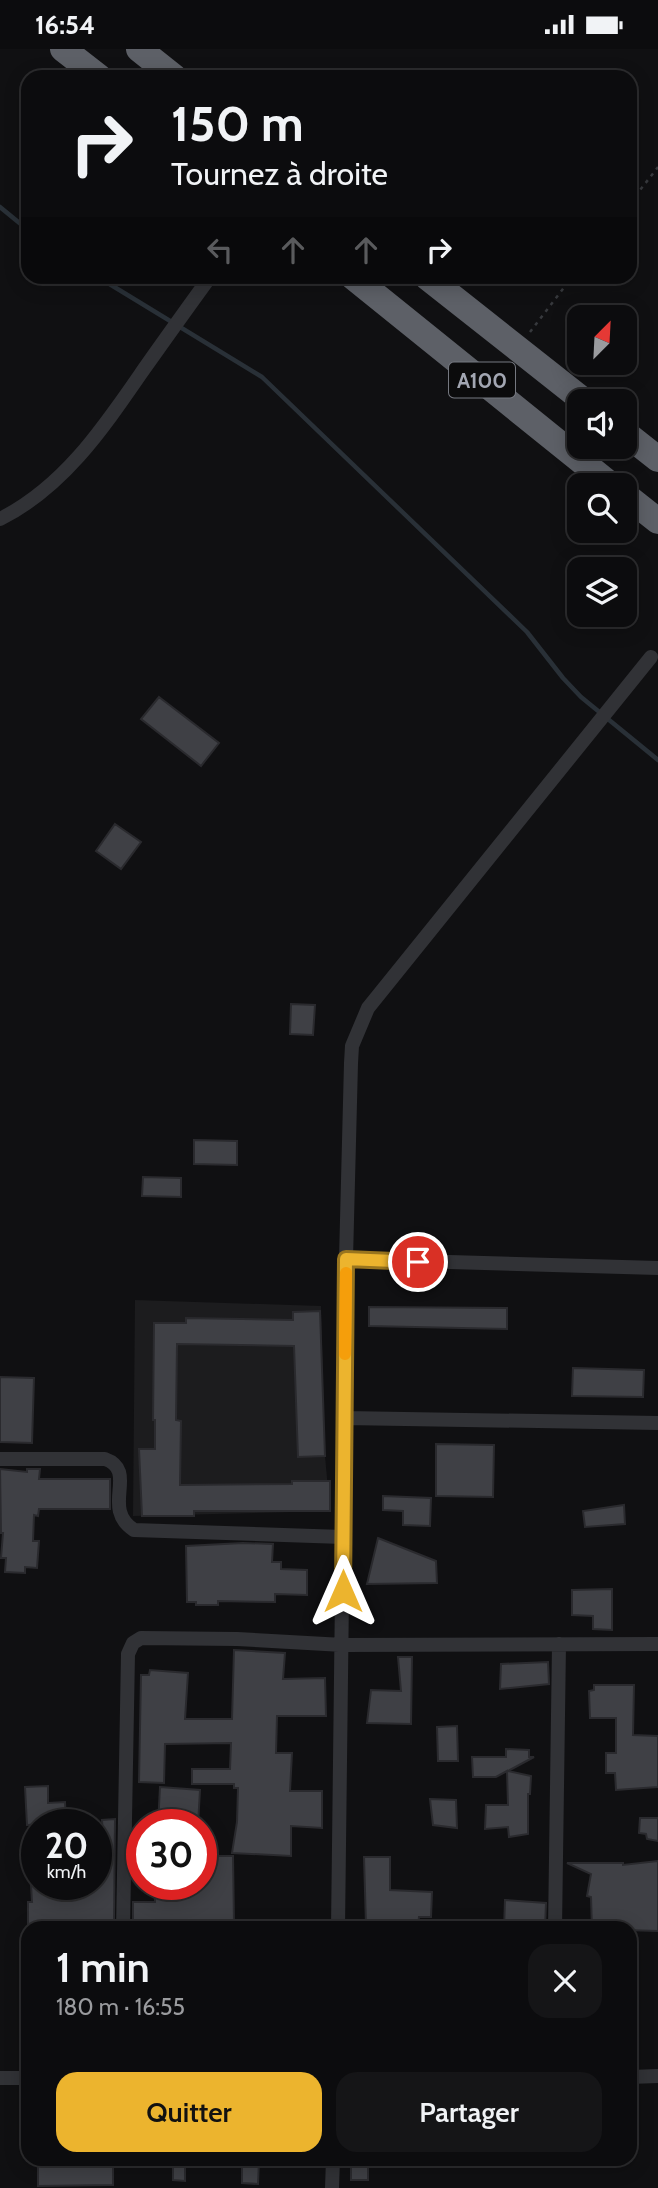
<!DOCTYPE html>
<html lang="fr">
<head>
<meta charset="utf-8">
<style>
  body { margin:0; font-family:Cabin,sans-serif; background:#151517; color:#f1f3f6; height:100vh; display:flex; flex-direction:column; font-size:26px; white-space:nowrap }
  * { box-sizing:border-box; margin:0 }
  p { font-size:23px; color:#9a9b9e }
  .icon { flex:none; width:38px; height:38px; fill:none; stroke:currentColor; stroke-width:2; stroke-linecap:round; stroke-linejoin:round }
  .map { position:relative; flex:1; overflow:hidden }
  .sheet { position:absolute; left:21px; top:1872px; width:616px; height:245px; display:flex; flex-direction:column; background:#0c0c0e; border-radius:21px; box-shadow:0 4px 18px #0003,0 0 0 2px #2c2c2e }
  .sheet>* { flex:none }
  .hud { position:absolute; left:21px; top:21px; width:616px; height:214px; border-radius:21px; box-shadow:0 4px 18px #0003,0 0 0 2px #2c2c2e; background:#0c0c0e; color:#f1f3f6; overflow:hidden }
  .needle { width:46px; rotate:24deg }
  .fabs { position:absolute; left:567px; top:256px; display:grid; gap:14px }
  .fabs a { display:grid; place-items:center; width:70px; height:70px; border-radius:14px; background:#0c0c0e; box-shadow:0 4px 18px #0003,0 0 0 2px #2c2c2e; font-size:35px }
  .speed { position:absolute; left:21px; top:1760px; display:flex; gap:14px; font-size:35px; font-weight:700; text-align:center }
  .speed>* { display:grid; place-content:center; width:91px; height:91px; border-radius:50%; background:#0c0c0e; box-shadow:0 4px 18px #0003,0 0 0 2px #2c2c2e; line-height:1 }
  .speed small { font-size:18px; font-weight:400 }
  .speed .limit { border:10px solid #d22; background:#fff; color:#111 }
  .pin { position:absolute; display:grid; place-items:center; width:60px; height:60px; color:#fff; margin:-30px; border:4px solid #fff; border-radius:50%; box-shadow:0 2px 7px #0007 }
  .me { position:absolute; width:77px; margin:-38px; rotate:0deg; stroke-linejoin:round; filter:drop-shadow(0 0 5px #0008) }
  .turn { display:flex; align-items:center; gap:24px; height:147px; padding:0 35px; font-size:32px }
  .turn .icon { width:91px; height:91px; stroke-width:2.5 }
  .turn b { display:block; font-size:49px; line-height:60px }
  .lanes { display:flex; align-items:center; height:66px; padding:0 35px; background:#0003; justify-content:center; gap:35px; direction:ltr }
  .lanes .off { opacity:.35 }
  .round { display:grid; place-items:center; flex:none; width:74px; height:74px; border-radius:21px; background:#151517 }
  .head { display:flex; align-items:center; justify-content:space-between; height:119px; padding:0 35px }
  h1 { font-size:42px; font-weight:600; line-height:52px }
  .action { display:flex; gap:14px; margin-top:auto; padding:14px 35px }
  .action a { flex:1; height:80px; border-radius:21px; background:#ecb42e; color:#111; font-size:28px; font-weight:600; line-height:80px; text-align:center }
  .action a+a { background:#151517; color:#f1f3f6 }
  .status { display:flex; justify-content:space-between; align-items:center; height:49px; padding:0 35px; background:#0c0c0e; direction:ltr }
  .status svg { height:19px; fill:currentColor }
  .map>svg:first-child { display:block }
  .built { fill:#1c1c1e }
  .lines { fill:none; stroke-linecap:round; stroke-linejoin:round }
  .stream { stroke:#293037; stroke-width:4.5 }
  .building { fill:#3f4045; stroke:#2a2a2e; stroke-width:2 }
  .path { stroke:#37393d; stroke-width:2.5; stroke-dasharray:3.5 5; stroke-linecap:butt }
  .street { stroke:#313236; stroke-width:14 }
  .highway { stroke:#5d6067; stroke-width:26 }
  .route-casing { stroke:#99751e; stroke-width:18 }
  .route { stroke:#ecb42e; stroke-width:12 }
  .slow { stroke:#f59e0b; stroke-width:12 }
  .labels { text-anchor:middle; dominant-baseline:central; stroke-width:7; stroke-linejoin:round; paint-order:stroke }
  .shield { fill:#0b0b0c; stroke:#757880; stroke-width:2 }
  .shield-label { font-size:21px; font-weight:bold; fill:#a2a6b2 }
</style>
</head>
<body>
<div class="status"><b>16:54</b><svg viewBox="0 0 49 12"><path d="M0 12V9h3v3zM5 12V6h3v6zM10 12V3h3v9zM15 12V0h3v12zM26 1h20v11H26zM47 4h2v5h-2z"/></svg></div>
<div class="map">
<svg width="658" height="2139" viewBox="0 0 658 2139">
  <rect width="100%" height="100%" fill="#101012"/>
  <path class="built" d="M135,1251l186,6 4,150 5,55 -197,5z"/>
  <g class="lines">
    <path class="stream" d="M0,158l28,23
      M98,228l164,100 265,255 36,46 18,19 77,63"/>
  </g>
  <path class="building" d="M159,648l60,46 -18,23 -60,-47z
    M115,775l26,18 -20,27 -25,-18z
    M291,955l24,1 -2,30 -23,-1z
    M194,1091l43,1v24l-43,-1z
    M143,1128l38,1v19l-39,-1z
    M369,1258l138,1v21l-138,-3z
    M320,1262l5,145 -27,1 -4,-111 -117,-2 -1,76 5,1 -1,64 112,-1v-3h38v30h-136v5h-52l-3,-67h16v-29h-2l1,-97h32v-5l107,2v-8z
    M573,1319l71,2 -1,27 -71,-1z
    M0,1328l34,1 -2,65 -32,-1z
    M436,1395l58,1 -1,52 -57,-1z
    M0,1420l27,3v-3h13l-1,10h71v30h-71l-1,7 -4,-1 -1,26h6l-2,27 -12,-1v6l-20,-1 1,-14h-5l2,-25h-2z
    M383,1447l48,2 -1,28 -27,-1v-14l-20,-1z
    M624,1456l1,19 -40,3 -2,-16z
    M378,1489l58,23 1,22 -70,1z
    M243,1494l30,1 -1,18h9v7l26,1v25l-32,-1v8l-57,-1v4h-22v-3h-9l-1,-56z
    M612,1540v41l-19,-1v-13l-21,-1v-25z
    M234,1601l51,3 -2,26 42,-1 1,38h-49l-1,37h16l-2,38h32v37l-31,-2v30l-59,-3 5,-31 1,-34h-4v-4h-42v-15h38l1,-26 -66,1 -1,39 -25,-1 2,-107h8l1,-5 38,3 -3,46h47z
    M398,1608h14l-1,67 -44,-1 4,-33 30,1z
    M548,1613l1,22 -49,5 1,-25z
    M594,1636h40l-1,50 25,1v51l-42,3 -1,-17h-9v-20h10v-35h-26l-1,-27 5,-1z
    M457,1677l1,35h-20l-1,-34z
    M506,1700l23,1v7h5l-26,14 23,5 -1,18h-2v40l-19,3 -1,-10 -23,2 1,-24h22l-1,-34 -11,6h-23l-1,-20h34z
    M48,1737v17l17,-1 1,21 -39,2 -2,-38z
    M160,1738l40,3 -2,35h-40z
    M430,1750l26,1 1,28 -24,-3z
    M640,1769h18v23l-11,-2 -1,-5 -7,-1z
    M115,1770l-1,103 -86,3v-23h4l-1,-17h65v-32l8,-1 -2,-32z
    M134,1806h8v18h-8z
    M201,1807h32l1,68h-93v-3h-8v-19h22v-17h46z
    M364,1808h26v33l42,2 -1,25h-12l-1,9 -52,-1z
    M658,1812v70l-66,-2 -1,-32 -4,-1 4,-22 -24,-11h56v2z
    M505,1851l41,3 -1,25 -41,1z
    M38,2110h75v26l-75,1z
    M173,2110h12v22l-12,-1z
    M242,2111l17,1 -1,23 -16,-1z
    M351,2118h17v13h-17z"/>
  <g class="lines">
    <path class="path" d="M630,154l28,-36
      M530,283l42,-55"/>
    <path class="street" d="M0,470c64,-32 104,-92 144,-150 22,-31 44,-62 66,-92
      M346,1210l312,9
      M345,1369l313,5
      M0,1410h105c34,12 -5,49 29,71l209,7
      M123,1880l5,-275 5,-11 8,-5 96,1 106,6 315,-1
      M338,1880l8,-670 5,-196 1,-17 16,-38 283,-351
      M555,1880l4,-285
      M630,2028l28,-1
      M0,2029h28
      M332,2139l1,-29"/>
    <path class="highway" d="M63,0l36,28
      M139,0l35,28
      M353,228l258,208
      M427,228l157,124
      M625,384l33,26
      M625,446l33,26"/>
  </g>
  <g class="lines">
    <defs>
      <path id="route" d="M343,1542l3,-332 72,3"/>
    </defs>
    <use href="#route" class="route-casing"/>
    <use href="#route" class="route"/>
    <path class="slow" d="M345,1305l1,-81"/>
  </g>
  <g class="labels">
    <rect class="shield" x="449" y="313.5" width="66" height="35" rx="5"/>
    <g class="shield-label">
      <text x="482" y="331">A100</text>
    </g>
  </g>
</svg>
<div class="fabs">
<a><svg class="needle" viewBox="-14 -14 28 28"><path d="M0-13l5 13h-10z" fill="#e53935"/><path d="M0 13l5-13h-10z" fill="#9a9b9e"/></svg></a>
<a><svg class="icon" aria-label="sound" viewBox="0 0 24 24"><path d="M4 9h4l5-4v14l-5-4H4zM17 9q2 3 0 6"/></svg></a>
<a><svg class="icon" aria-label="search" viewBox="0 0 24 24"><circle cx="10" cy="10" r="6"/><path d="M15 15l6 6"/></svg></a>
<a><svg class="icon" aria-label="layers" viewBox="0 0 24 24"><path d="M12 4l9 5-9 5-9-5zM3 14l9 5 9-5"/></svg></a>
</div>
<div class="speed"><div>20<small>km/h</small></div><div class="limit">30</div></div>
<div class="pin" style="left:418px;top:1213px;background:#d93025"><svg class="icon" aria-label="arrive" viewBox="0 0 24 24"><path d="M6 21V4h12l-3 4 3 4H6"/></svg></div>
<svg class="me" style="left:343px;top:1542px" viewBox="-20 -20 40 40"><path d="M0-17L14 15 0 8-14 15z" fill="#ecb42e" stroke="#fff" stroke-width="4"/></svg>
<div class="hud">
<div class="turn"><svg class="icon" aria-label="right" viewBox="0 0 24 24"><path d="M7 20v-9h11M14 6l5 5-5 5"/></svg><div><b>150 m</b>Tournez à droite</div></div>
<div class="lanes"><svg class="icon off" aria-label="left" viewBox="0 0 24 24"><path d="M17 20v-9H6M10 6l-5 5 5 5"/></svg><svg class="icon off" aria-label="ahead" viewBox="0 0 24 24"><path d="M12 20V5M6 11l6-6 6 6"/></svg><svg class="icon off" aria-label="ahead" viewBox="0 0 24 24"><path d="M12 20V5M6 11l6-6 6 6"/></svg><svg class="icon" aria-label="right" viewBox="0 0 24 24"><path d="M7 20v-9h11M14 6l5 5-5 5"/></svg></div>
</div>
<section class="sheet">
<div class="head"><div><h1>1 min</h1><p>180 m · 16:55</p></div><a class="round"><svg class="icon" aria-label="close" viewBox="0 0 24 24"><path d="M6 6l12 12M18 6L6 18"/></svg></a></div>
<div class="action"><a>Quitter</a><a>Partager</a></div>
</section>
</div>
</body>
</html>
